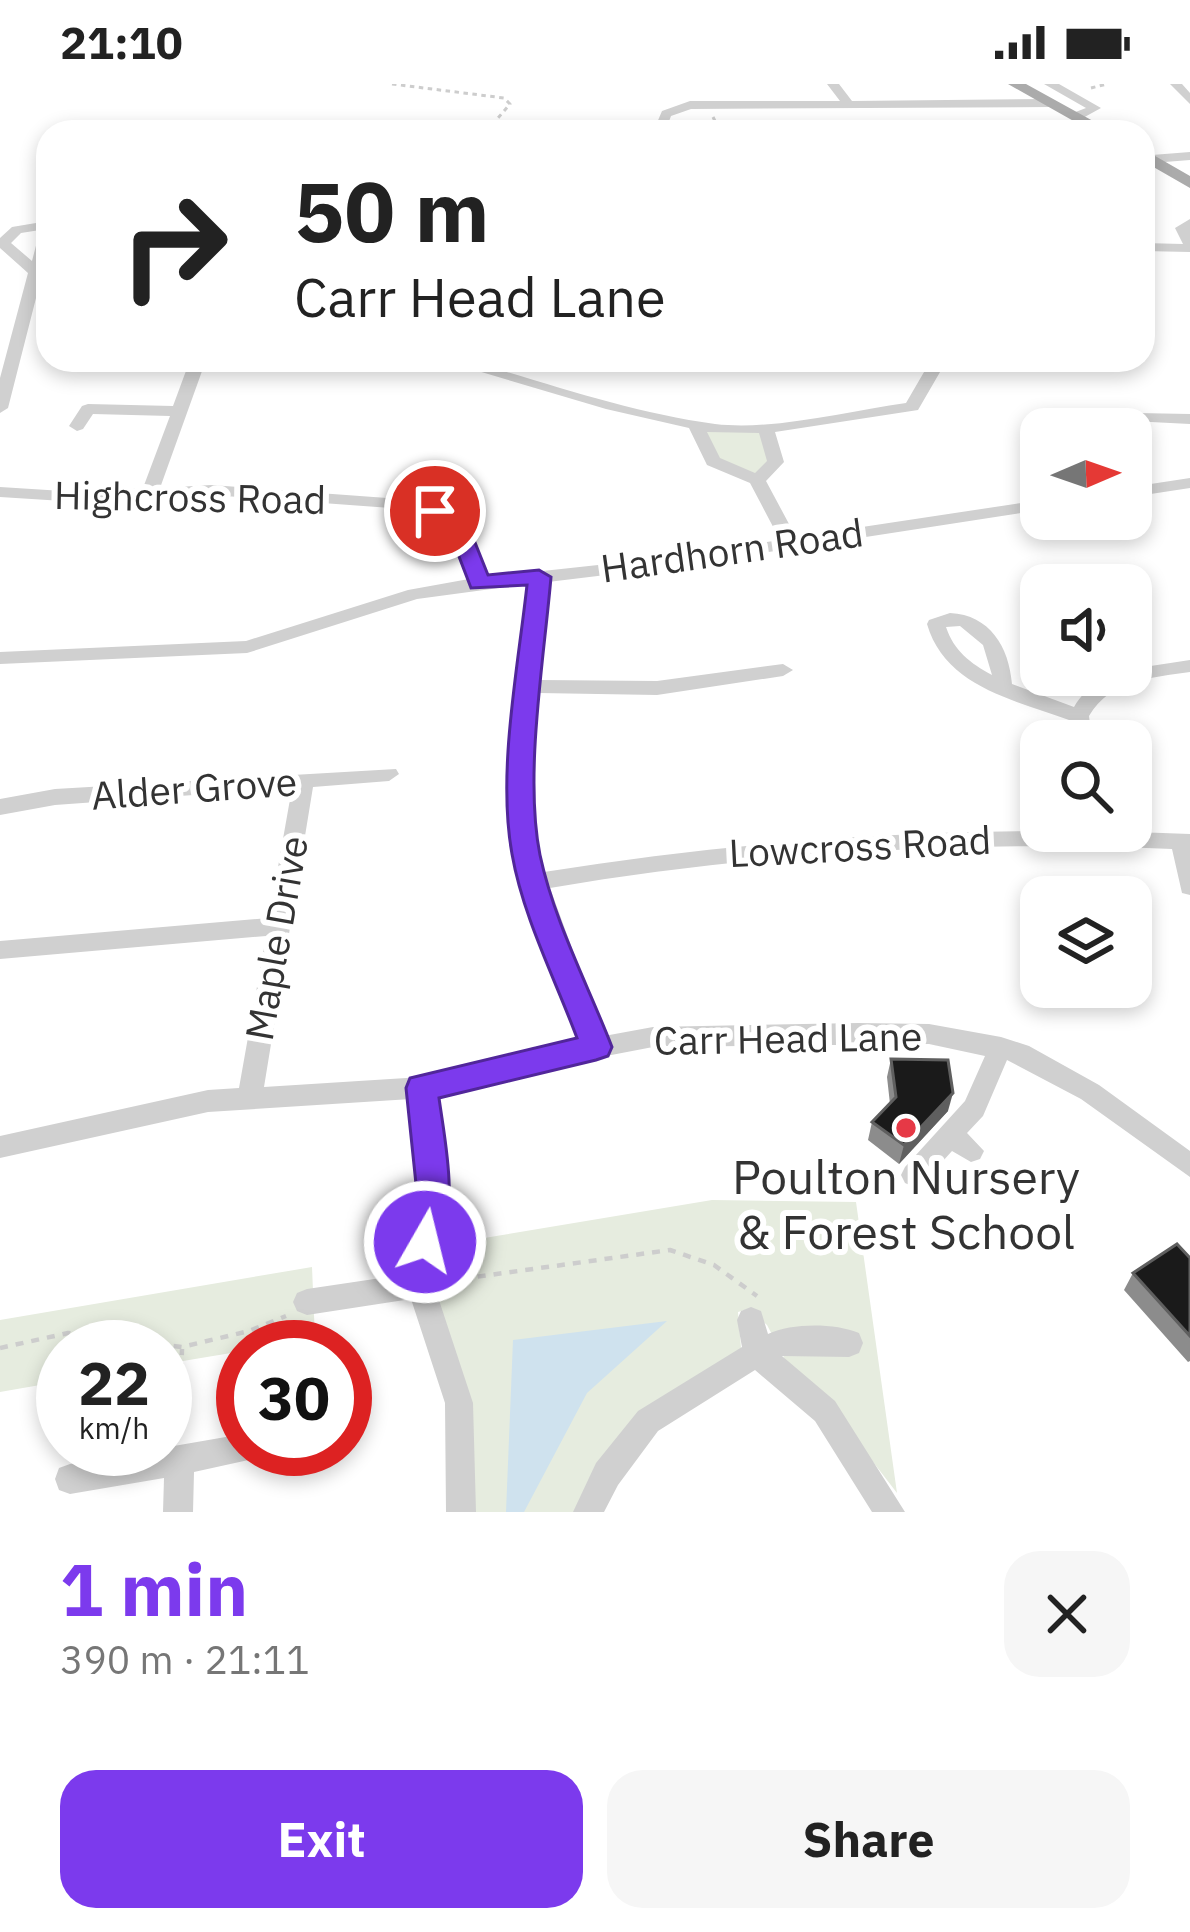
<!DOCTYPE html>
<html lang="en">
<head>
<meta charset="utf-8">
<style>
  body { margin:0; font-family:"IBM Plex Sans",sans-serif; background:#f6f6f6; color:#222; height:100vh; display:flex; flex-direction:column; font-size:45px; white-space:nowrap }
  * { box-sizing:border-box; margin:0 }
  p { font-size:39px; color:#767676 }
  .icon { flex:none; width:66px; height:66px; fill:none; stroke:currentColor; stroke-width:2; stroke-linecap:round; stroke-linejoin:round }
  .map { position:relative; height:1428px; overflow:hidden }
  .drawer { display:flex; flex-direction:column; background:#fff; flex:1 }
  .drawer>* { flex:none }
  .top-card { position:absolute; left:36px; top:36px; width:1119px; height:252px; border-radius:36px; box-shadow:0 6px 18px #0003; background:#fff; color:#222; overflow:hidden }
  .needle { width:78px; rotate:88deg }
  .tools { position:absolute; left:1020px; top:324px; display:grid; gap:24px }
  .tools a { display:grid; place-items:center; width:132px; height:132px; border-radius:24px; background:#fff; box-shadow:0 6px 18px #0003; font-size:60px }
  .speed { position:absolute; left:36px; top:1236px; display:flex; gap:24px; font-size:60px; font-weight:700; text-align:center }
  .speed>* { display:grid; place-content:center; width:156px; height:156px; border-radius:50%; background:#fff; box-shadow:0 6px 18px #0003; line-height:1 }
  .speed small { font-size:30px; font-weight:400 }
  .speed .limit { border:18px solid #d22; background:#fff; color:#111 }
  .pin { position:absolute; display:grid; place-items:center; width:102px; height:102px; color:#fff; margin:-51px; border:6px solid #fff; border-radius:50%; box-shadow:0 3px 12px #0007 }
  .me { position:absolute; width:132px; margin:-66px; rotate:8deg; stroke-linejoin:round; filter:drop-shadow(0 0 9px #0008) }
  .turn { display:flex; align-items:center; gap:42px; height:252px; padding:0 60px; font-size:54px }
  .turn .icon { width:156px; height:156px; stroke-width:2.5 }
  .turn b { display:block; font-size:84px; line-height:102px }
  .round { display:grid; place-items:center; flex:none; width:126px; height:126px; border-radius:36px; background:#f6f6f6 }
  .head { display:flex; align-items:center; justify-content:space-between; height:204px; padding:0 60px }
  h1 { font-size:72px; font-weight:800; line-height:90px; color:#7c3aed }
  .button { display:flex; gap:24px; margin-top:auto; padding:24px 60px }
  .button a { flex:1; height:138px; border-radius:36px; background:#7c3aed; color:#fff; font-size:48px; font-weight:800; line-height:138px; text-align:center }
  .button a+a { background:#f6f6f6; color:#222 }
  .status { display:flex; justify-content:space-between; align-items:center; height:84px; padding:0 60px; background:#fff; direction:ltr }
  .status svg { height:33px; fill:currentColor }
  .map>svg:first-child { display:block }
  .green { fill:#e6ecdf }
  .water { fill:#cfe2ee }
  .lines { fill:none; stroke-linecap:round; stroke-linejoin:round }
  .path-far1 { stroke:#cdcdcd; stroke-width:3; stroke-dasharray:4.5 4.5; stroke-linecap:butt }
  .path { stroke:#cdcdcd; stroke-width:4.5; stroke-dasharray:8 8; stroke-linecap:butt }
  .minor { fill:#d0d0d0; fill-rule:evenodd }
  .major { fill:#ababab; fill-rule:evenodd }
  .wall { fill:#8c8c8c }
  .shaded-wall { fill:#5f5f5f }
  .building { fill:#1a1a1a; stroke:#5f5f5f; stroke-width:3 }
  .route { fill:#7c3aed; stroke:#51269a; stroke-width:3 }
  .poi-dot { fill:#e63946; stroke:#fff; stroke-width:4.5 }
  .labels { text-anchor:middle; dominant-baseline:central; stroke-width:12; stroke-linejoin:round; paint-order:stroke }
  .street-label { font-size:39px; fill:#333; stroke:#fff }
  .near-poi-label { font-size:48px; fill:#333; stroke:#fff }
</style>
</head>
<body>
<div class="status"><b>21:10</b><svg viewBox="0 0 49 12"><path d="M0 12V9h3v3zM5 12V6h3v6zM10 12V3h3v9zM15 12V0h3v12zM26 1h20v11H26zM47 4h2v5h-2z"/></svg></div>
<div class="map">
<svg width="1190" height="1428" viewBox="0 0 1190 1428">
  <rect width="100%" height="100%" fill="#fff"/>
  <path class="green" d="M696,341l70,3 10,28 -19,24 -38,-14z
    M712,1116l144,2 41,291 -74,-96 -35,-32 -21,-40 -19,-16 -10,3 3,36 -167,164h-101l-42,-228 5,-38z
    M312,1183l3,72 -72,8v4l-78,13v-17h-102v34l-63,11v-72z"/>
  <path class="water" d="M667,1237l-80,72 -63,119h-18l7,-172z"/>
  <g class="lines">
    <path class="path-far1" d="M392,0l112,14 6,6 -24,28
      M1091,4l16,-4
      M713,33l4,8h24"/>
    <path class="path" d="M446,1197l224,-31 44,15 43,31
      M0,1264l68,-15 114,14 67,-16 37,-15
      M179,1351l3,-86"/>
    <path class="minor" d="M827,0h12l13,17 200,-2 6,4 -6,4 -361,2 -20,7 -6,16h-12l9,-21 28,-10h150z
      M1044,0h15l42,24 -20,11h-8v-6l13,-5z
      M1170,0h12l8,9v11z
      M760,39l205,1 6,4 -6,4 -209,-2 -2,-3z
      M1190,68v8l-38,3 -6,-4 6,-4z
      M1190,135v33l-47,-1v-8l40,1 -8,-16z
      M48,137v30l-40,157 -8,5v-35l28,-105 -28,-25v-10l12,-11zM40,146l-8,31 -21,-18 10,-10z
      M190,276h16l-46,128 51,-3 217,16 33,18 26,58 185,-20 108,-17 -30,-57 -43,-18 -18,-37 -83,-19 -165,-49h25c81,23 165,53 249,64 58,7 133,-13 191,-21l25,-43h16l-29,50 -143,22 9,30 -18,19 30,56 245,-37v10l-369,57 -124,15 -8,98 117,1 126,-17 10,6 -10,6 -126,19 -118,-2c-5,56 -15,125 5,179 215,-35 430,-47 646,-38v61l-8,-2 -10,-44c-209,-9 -416,4 -622,39l54,148 49,-9 205,-4 71,1 72,13 28,9 70,39 91,66v26l-109,-78 -74,-39 -24,56 -16,17 17,18 -4,8 -9,3 -19,-11 -29,32 -9,4 -9,-4 -4,-8 4,-8 60,-66 20,-45 -56,-12 -276,3 -125,24 -93,24 11,89 -12,101 39,118 3,109h-30l-1,-109 -34,-104 -104,16 -10,-4 -4,-9 4,-9 10,-4 101,-15 12,-90 -9,-85 -203,13 -208,46v-22l208,-46 31,-2 27,-152 -266,23v-18l269,-23 23,-130 -237,17 -55,10v-16l55,-10 341,-20 3,5 -10,7 -76,6 -49,300 158,-10 160,-36 -54,-152 -6,-7 2,-4c-28,-80 -3,-209 5,-294l-112,15 -170,54 -247,11v-12l246,-11 162,-51 61,-11 -21,-53 -30,-16 -207,-15 -132,7 -79,-5v-10l79,5 64,-4 27,-72 -77,-2 -10,15 -6,2 -8,-5 13,-20 6,-2 85,2zM707,348l52,1 8,28 -12,12 -35,-15z
      M1137,329l53,1v10l-59,-3 -2,-3z
      M1190,394v10l-59,9v-10z
      M950,529c40,2 59,34 62,71l62,23c14,-23 31,-32 57,-32v-6l59,-9v12c-39,6 -79,7 -101,44l3,25h-20l-3,-21c-54,-20 -124,-33 -142,-96l2,-4zM960,542l23,19 9,30c-22,-12 -38,-24 -46,-48z
      M751,1223l10,4 7,23c24,-11 66,-11 91,-1l4,10 -4,10 -10,4 -67,-1 53,45 70,111h-33l-57,-91 -60,-51 -97,61 -40,54 -14,27h-31l23,-49 42,-52 104,-64 -5,-27 4,-9z
      M243,1350v15h15l-5,10 -59,13 -1,40h-30l1,-34 -94,16 -11,-4 -4,-11 4,-11 11,-4z"/>
    <path class="major" d="M1008,0h18l87,48h-20z
      M1143,65l47,27v12l-47,-27z"/>
  </g>
  <path class="wall" d="M891,975l57,52 -49,53 -31,-24 4,-18 18,-18 -3,-27z
    M1190,1174v103l-2,1 -64,-72 9,-17z"/>
  <path class="shaded-wall" d="M953,1009l-5,18 -49,53 5,-19z"/>
  <path class="building" d="M891,975l57,1 5,33 -49,52 -32,-23 24,-25z
    M1177,1160l13,14v78l-57,-63z"/>
  <path class="route" d="M435,420l33,21 20,50 51,-5 12,7c-7,82 -27,199 -11,278 14,66 48,130 72,192l-4,9 -12,4 -157,38c7,50 20,107 -2,156l-12,4 -12,-4 -5,-12 8,-58 -10,-96 4,-10 167,-40c-22,-59 -54,-121 -65,-184 -15,-82 6,-186 15,-269l-56,3 -21,-55 -27,-22z"/>
  <circle class="poi-dot" cx="906" cy="1044" r="12"/>
  <g class="labels">
    <g class="street-label">
      <text transform="translate(190 413) rotate(1)">Highcross Road</text>
      <text transform="translate(732 466) rotate(-8)">Hardhorn Road</text>
      <text transform="translate(194 704) rotate(-4)">Alder Grove</text>
      <text transform="translate(860 762) rotate(-3)">Lowcross Road</text>
      <text transform="translate(276 854) rotate(-80)">Maple Drive</text>
      <text transform="translate(788 954) rotate(-1)">Carr Head Lane</text>
    </g>
    <g class="near-poi-label">
      <text x="906" y="1092">Poulton Nursery<tspan x="906" dy="55">&amp; Forest School</tspan></text>
    </g>
  </g>
</svg>
<div class="tools">
<a><svg class="needle" viewBox="-14 -14 28 28"><path d="M0-13l5 13h-10z" fill="#e53935"/><path d="M0 13l5-13h-10z" fill="#767676"/></svg></a>
<a><svg class="icon" aria-label="sound" viewBox="0 0 24 24"><path d="M4 9h4l5-4v14l-5-4H4zM17 9q2 3 0 6"/></svg></a>
<a><svg class="icon" aria-label="search" viewBox="0 0 24 24"><circle cx="10" cy="10" r="6"/><path d="M15 15l6 6"/></svg></a>
<a><svg class="icon" aria-label="layers" viewBox="0 0 24 24"><path d="M12 4l9 5-9 5-9-5zM3 14l9 5 9-5"/></svg></a>
</div>
<div class="speed"><div>22<small>km/h</small></div><div class="limit">30</div></div>
<div class="pin" style="left:435px;top:427px;background:#d93025"><svg class="icon" aria-label="arrive" viewBox="0 0 24 24"><path d="M6 21V4h12l-3 4 3 4H6"/></svg></div>
<svg class="me" style="left:425px;top:1158px" viewBox="-20 -20 40 40"><circle r="17" fill="#7c3aed" stroke="#fff" stroke-width="3"/><path d="M0-11L8 9 0 5-8 9z" fill="#fff"/></svg>
<div class="top-card">
<div class="turn"><svg class="icon" aria-label="right" viewBox="0 0 24 24"><path d="M7 20v-9h11M14 6l5 5-5 5"/></svg><div><b>50 m</b>Carr Head Lane</div></div>
</div>
</div>
<section class="drawer">
<div class="head"><div><h1>1 min</h1><p>390 m · 21:11</p></div><a class="round"><svg class="icon" aria-label="close" viewBox="0 0 24 24"><path d="M6 6l12 12M18 6L6 18"/></svg></a></div>
<div class="button"><a>Exit</a><a>Share</a></div>
</section>
</body>
</html>
